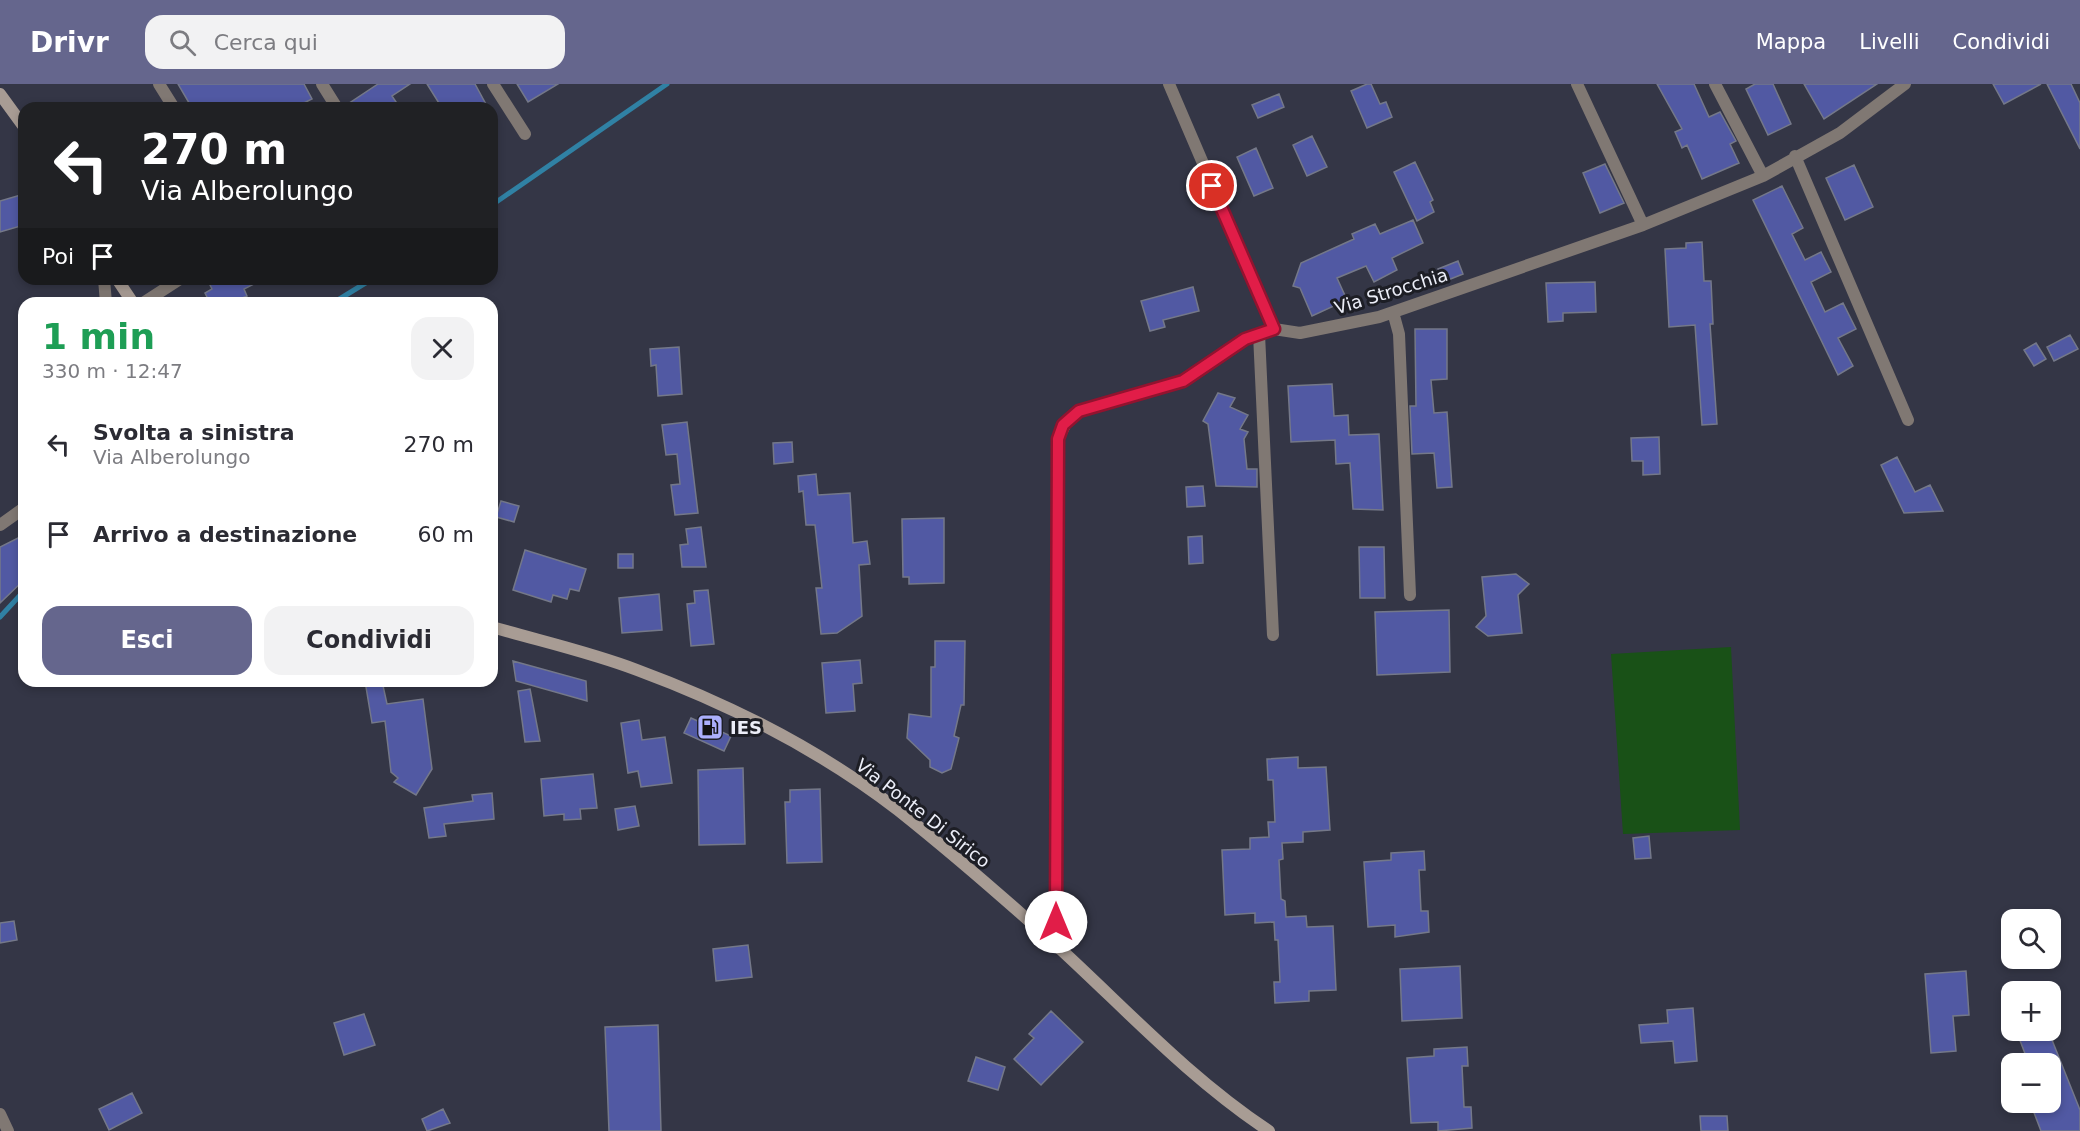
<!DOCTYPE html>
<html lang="it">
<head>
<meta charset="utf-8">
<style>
  body { margin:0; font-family:"DejaVu Sans",sans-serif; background:#f2f2f3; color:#2b2b33; height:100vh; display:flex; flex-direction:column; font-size:22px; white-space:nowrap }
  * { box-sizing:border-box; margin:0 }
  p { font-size:20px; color:#7c7c81 }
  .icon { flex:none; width:33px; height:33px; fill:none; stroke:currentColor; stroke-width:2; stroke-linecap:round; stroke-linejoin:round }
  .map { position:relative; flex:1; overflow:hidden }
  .side { position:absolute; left:18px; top:213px; width:480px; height:390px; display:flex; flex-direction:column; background:#fff; border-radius:18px; box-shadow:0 3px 9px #0003 }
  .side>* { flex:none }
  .guide { position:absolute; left:18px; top:18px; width:480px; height:183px; border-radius:18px; box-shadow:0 3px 9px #0003; background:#202124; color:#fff; overflow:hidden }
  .fabs { position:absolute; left:2001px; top:825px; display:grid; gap:12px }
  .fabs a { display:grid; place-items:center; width:60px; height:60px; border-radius:12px; background:#fff; box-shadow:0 3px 9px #0003; font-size:30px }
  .pin { position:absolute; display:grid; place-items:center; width:51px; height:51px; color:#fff; margin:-26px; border:3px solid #fff; border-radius:50%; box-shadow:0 2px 6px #0007 }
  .me { position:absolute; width:66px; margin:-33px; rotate:0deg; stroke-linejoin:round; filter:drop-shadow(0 0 4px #0008) }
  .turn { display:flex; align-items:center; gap:21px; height:126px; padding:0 24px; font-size:27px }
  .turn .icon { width:78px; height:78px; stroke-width:2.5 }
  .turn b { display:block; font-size:42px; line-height:51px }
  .then { display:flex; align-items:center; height:57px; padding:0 24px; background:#0003; gap:12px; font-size:22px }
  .round { display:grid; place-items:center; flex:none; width:63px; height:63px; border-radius:18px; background:#f2f2f3 }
  .overview { display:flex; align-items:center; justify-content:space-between; height:102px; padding:0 24px }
  h1 { font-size:36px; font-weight:700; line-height:45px; color:#1e9e55 }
  .cta { display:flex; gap:12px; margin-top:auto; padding:12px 24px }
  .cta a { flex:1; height:69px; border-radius:18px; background:#65668d; color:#fff; font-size:24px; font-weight:700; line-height:69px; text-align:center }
  .cta a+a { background:#f2f2f3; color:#2b2b33 }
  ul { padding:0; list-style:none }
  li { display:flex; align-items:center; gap:18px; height:90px; padding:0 24px }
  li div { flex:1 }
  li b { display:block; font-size:22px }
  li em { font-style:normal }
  header { display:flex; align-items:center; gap:36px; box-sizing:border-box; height:84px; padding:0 30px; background:#65668d; color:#fff }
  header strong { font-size:28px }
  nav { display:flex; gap:33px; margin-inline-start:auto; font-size:21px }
  .search { width:420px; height:54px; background:#f2f2f3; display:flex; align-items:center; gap:15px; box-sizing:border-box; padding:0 21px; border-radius:18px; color:#7c7c81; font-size:22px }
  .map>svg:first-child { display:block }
  .green { fill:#195117 }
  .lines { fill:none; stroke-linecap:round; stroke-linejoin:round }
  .stream { stroke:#3081a4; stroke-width:5 }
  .building { fill:#5159a3; stroke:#747889; stroke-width:1.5 }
  .street { stroke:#807873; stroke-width:12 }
  .secondary { stroke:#a89c94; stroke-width:12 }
  .route-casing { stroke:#92132f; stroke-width:15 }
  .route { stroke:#e11d48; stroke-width:10 }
  .labels { text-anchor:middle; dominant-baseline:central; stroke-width:6; stroke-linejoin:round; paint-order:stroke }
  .street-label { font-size:18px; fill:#eceef8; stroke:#1d1e25 }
  .poi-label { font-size:18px; font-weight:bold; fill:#eceef8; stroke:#1d1e25; text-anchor:start }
</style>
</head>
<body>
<header>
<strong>Drivr</strong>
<div class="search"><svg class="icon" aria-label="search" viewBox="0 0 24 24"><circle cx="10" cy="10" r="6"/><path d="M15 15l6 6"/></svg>Cerca qui</div>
<nav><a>Mappa</a><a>Livelli</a><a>Condividi</a></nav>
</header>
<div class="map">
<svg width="2080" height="1047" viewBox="0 0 2080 1047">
  <rect width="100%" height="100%" fill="#343646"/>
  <path class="green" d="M1731,563l9,183 -117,4 -12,-180z"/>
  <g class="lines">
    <path class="stream" d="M492,121l175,-121
      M333,219l39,-24
      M0,533l24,-26"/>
  </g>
  <path class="building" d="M178,0h126l8,15 -18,9h-102z
    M378,0h32l-18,12 8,12h-55v-2z
    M427,0h48l13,24h-46z
    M517,0h41l-30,18z
    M1367,0h4l9,20 6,-2 6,15 -25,11 -16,-37z
    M1657,0h37l15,33 11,-5 16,29 -6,3 9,19 -37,16 -15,-34 -5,3 -7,-16 7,-3z
    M1755,0h18l18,40 -23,11 -22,-46z
    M1804,0h73l-53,35z
    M1993,0h48l-37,20z
    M2047,0h24l9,19v46z
    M1279,10l5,13 -26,11 -6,-13z
    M1312,52l15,31 -20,9 -14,-31z
    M1256,64l17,40 -19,8 -17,-39z
    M1415,78l18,38 -3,2 4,10 -17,9 -23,-49z
    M1605,80l19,39 -24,10 -17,-40z
    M1854,81l19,42 -28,13 -19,-42z
    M1782,102l21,42 -11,6 13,26 16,-8 10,20 -20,10 14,30 18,-9 13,26 -18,9 15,28 -15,9 -85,-175z
    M24,110v31l-24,7v-31z
    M1413,136l10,23 -31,15 5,12 -23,12 -8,-16 -29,12 10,22 -35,16 -12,-28 -7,-2 8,-23 53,-24 -2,-5 23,-10 5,10z
    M1702,158l2,39h7l2,43h-3l7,100 -15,1 -7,-100 -26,2 -4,-78 21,-1v-5z
    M1458,177l5,13 -20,8 -5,-13z
    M207,195h57l-20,10 3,7 -16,7h-21l-5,-10 7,-4z
    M1595,198l1,30 -33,1v8l-15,1 -2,-39z
    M1193,203l6,24 -36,9 2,7 -15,4 -9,-30z
    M1415,245h32v50l-16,1 3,33 13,-1 5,75 -15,1 -3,-35 -22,1 -2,-48h6z
    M2070,251l8,14 -24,12 -7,-14z
    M2036,259l10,16 -12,7 -10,-16z
    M679,263l3,47 -24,2 -2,-31 -5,1 -1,-17z
    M1332,300l2,32 14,-1 1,20 30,-1 4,76 -30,-1 -3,-46 -14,1 -1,-24 -44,2 -3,-56z
    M1218,309l17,5 -5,9 18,8 -8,14 8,3 -4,7 3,30h10v18l-41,-1 -8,-62 -5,-3z
    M687,338l11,91 -23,2 -4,-30 9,-1 -3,-30 -11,1 -4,-30z
    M1659,353l1,37 -17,1v-14h-11l-1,-23z
    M792,358l1,20 -19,2 -1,-21z
    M1897,373l18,35 15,-7 13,26 -39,2 -23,-48z
    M816,390l2,21 32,-2 3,50 14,-2 3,23 -11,1 3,51 -25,17 -16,1 -5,-46h6l-7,-63h-9l-3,-34 -4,1 -1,-16z
    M1203,402l2,20 -18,1 -1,-20z
    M501,417l18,5 -5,16 -18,-5z
    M944,434v65l-35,1v-7h-6l-1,-58z
    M701,443l5,40h-24l-2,-22 8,-1 -2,-15z
    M24,451v45l-24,23v-56z
    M1202,452l1,27 -14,1 -1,-27z
    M1359,463h25l1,51h-25z
    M525,466l61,19 -7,22 -9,-2 -3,10 -14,-4 -2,7 -38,-12z
    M618,470h15v14h-15z
    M1516,490l13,10 -11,11 4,38 -34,3 -12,-9 10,-11 -4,-39z
    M708,506l6,54 -23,2 -4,-42 8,-1 -1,-12z
    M659,510l3,36 -40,3 -3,-35z
    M1449,526l1,62 -73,3 -2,-63z
    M935,557h30l-1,64h-3l-7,31 5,2 -8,31 -9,4 -12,-6v-7l-23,-22 2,-24 22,3v-50h4z
    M860,576l2,23 -9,1 2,27 -29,2 -4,-50z
    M513,577l73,20 1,20 -71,-20z
    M365,597h17l5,23 36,-5 9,70 -16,26 -22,-13 4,-4 -7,-6 -6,-51 -13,2z
    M530,605l10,52 -15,1 -7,-51z
    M691,634l40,18 -7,15 -40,-18z
    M639,636l3,20 23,-3 7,46 -31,4 -3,-16 -10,2 -7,-50z
    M1298,673v11l28,-1 4,63 -27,2v10l-21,1 1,16 -4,1 2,39 4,2 1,16 20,-1 1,11 26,-1 3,64 -27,1v10l-34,2 -1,-21h6l-2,-42h-3l-1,-18 -19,1v-10l-30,2 -3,-65 28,-1v-11l19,-1 -1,-15h7l-2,-42h-5l-1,-21z
    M743,684l2,76 -46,1 -1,-75z
    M593,690l4,34 -17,1 1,10 -17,1v-6l-20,2 -3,-37z
    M820,705l2,73 -35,1 -2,-61h5v-12z
    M492,709l2,26 -50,5 2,12 -17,2 -5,-30 49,-7 -1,-6z
    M635,722l4,20 -21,4 -3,-21z
    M1649,752l2,22 -16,1 -2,-21z
    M1424,767l1,19h-6l2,41h7l1,21 -34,5v-12l-27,2 -4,-65 27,-2v-7z
    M14,837l3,19 -17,3v-20z
    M748,861l4,32 -36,4 -3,-32z
    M1460,882l2,52 -60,3 -2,-52z
    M1966,887l3,44 -16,1 3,35 -25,2 -6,-79z
    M1693,924l4,53 -22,2 -2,-22 -32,2 -2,-18 29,-2 -1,-13z
    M1051,927l32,31 -42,43 -27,-26 20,-21 -5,-4z
    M364,930l11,31 -31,10 -10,-32z
    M658,941l3,106h-52l-4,-104z
    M2016,946h32l32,80v21h-39l-11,-29h20v-38h-21z
    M1467,963l1,19h-6l2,41h7l1,21 -34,3v-9l-27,1 -4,-65 27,-2v-7z
    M976,973l29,10 -7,23 -30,-9z
    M132,1009l10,20 -33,17 -10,-21z
    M443,1025l7,14 -23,8 -5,-12z
    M1700,1032h27l1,15h-27z"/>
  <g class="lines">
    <path class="street" d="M159,0l15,24
      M322,0l15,24
      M493,0l32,50
      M1169,0l105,245
      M1577,0l66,141
      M1715,0l48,92
      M1795,72l113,264
      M104,195l2,24
      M143,219l37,-24
      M1393,228l6,22 11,261
      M1259,250l14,301
      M0,441l24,-17
      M1056,861l2,-506 10,-20 11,-8 104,-30 62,-42 29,-10 26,4 79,-16 264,-92 120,-49 77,-43 65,-49
      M0,1030l8,17"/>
    <path class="secondary" d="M0,10l24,33
      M117,195l16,24
      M492,543c48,14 98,25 145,43 92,34 183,80 261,140 54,43 107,89 158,135 71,65 132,132 213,186"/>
  </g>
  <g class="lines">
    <defs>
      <path id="route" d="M1056,838l2,-483 5,-14 16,-14 104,-30 62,-42 29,-10 -62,-143"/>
    </defs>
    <use href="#route" class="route-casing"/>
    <use href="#route" class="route"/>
  </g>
  <defs>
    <symbol id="fuel-square" viewBox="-11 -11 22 22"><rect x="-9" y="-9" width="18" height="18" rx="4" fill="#abaffb" stroke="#1d1e25"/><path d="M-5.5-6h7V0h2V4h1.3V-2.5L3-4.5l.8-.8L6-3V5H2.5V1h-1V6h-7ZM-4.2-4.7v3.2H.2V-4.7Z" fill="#111"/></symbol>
  </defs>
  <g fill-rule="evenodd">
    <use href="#fuel-square" x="695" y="628" width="30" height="30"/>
  </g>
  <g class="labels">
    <g class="street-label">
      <text transform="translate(1391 207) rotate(-17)">Via Strocchia</text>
      <text transform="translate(923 729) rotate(38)">Via Ponte Di Sirico</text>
    </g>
    <g class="poi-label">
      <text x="730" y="643">IES</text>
    </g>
  </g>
</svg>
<div class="fabs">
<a><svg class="icon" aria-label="search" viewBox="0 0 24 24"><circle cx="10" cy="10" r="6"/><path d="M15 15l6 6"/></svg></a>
<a>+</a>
<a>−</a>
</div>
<div class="pin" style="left:1212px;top:102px;background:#d93025"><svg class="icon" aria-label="arrive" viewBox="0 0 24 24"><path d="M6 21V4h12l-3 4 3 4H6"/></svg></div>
<svg class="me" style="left:1056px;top:838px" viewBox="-20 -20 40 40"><circle r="19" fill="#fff"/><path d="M0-13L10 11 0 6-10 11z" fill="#e11d48"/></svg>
<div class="guide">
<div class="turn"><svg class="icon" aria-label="left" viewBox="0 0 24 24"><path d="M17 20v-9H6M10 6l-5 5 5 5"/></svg><div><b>270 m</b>Via Alberolungo</div></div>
<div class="then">Poi<svg class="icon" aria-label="arrive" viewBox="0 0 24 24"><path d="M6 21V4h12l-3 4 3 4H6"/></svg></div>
</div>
<section class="side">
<div class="overview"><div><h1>1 min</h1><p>330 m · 12:47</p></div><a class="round"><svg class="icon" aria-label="close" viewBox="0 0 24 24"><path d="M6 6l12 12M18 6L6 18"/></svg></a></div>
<ul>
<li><svg class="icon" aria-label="left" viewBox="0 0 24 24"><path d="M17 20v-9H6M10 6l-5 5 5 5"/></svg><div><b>Svolta a sinistra</b><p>Via Alberolungo</p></div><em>270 m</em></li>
<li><svg class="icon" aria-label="arrive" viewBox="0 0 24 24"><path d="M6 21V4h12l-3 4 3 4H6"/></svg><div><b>Arrivo a destinazione</b></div><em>60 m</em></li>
</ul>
<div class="cta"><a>Esci</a><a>Condividi</a></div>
</section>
</div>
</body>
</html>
